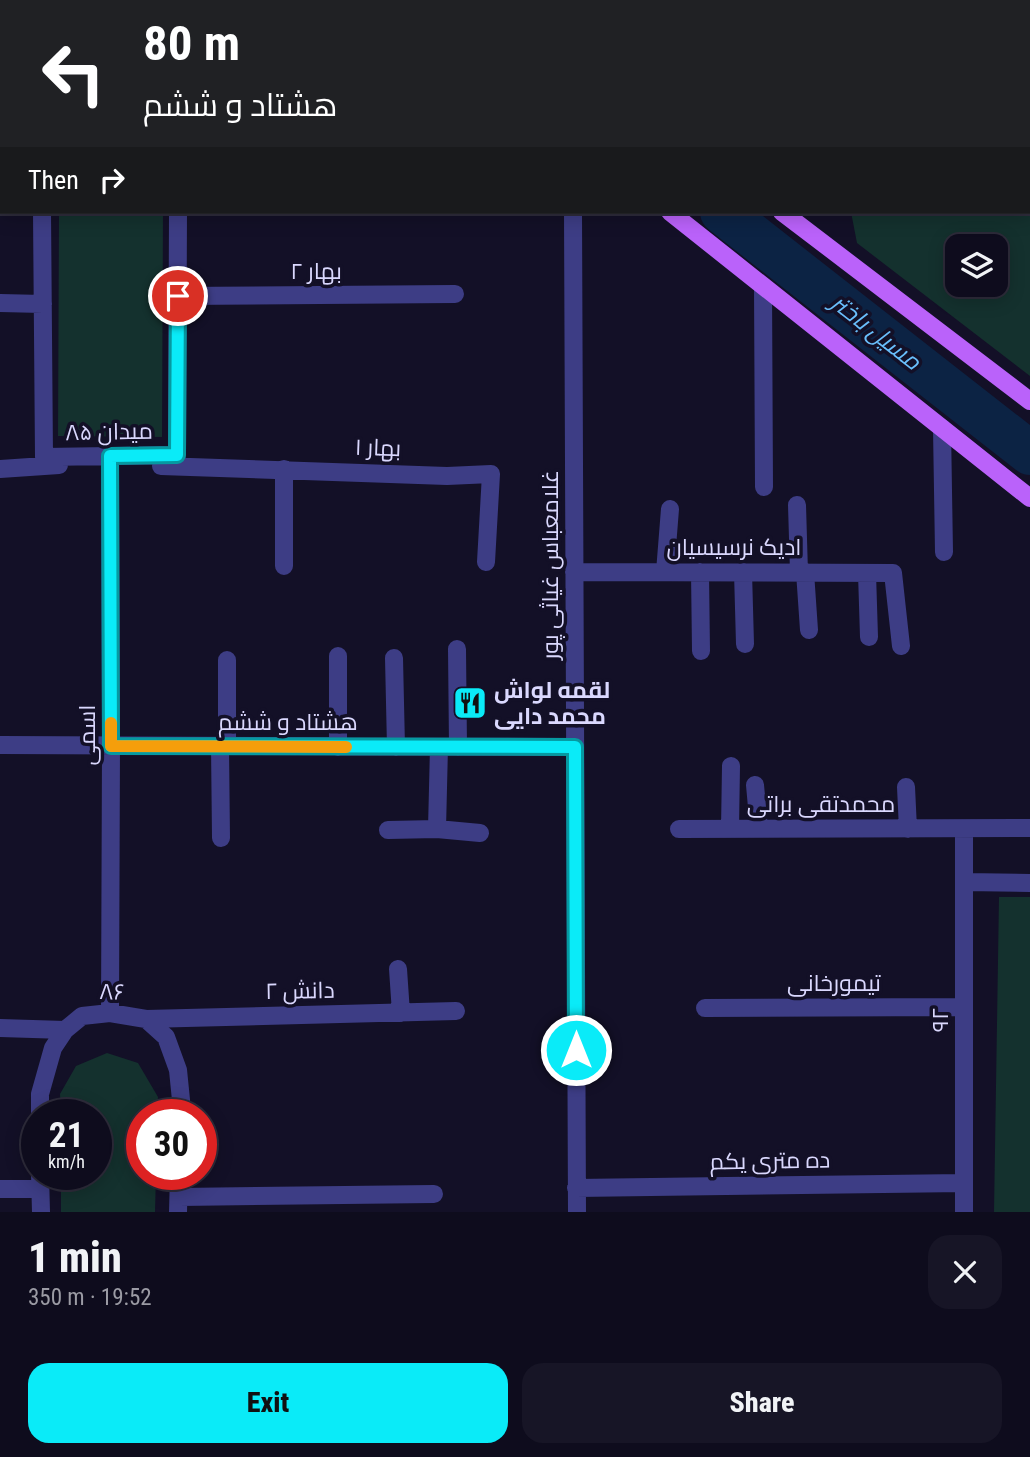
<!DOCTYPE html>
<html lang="en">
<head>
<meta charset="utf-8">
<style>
  body { margin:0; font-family:"Roboto Condensed",Cairo,sans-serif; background:#171526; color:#f1f3f6; height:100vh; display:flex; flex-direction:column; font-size:26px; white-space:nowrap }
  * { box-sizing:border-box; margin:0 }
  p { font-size:23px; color:#9b9ba4 }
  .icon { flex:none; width:38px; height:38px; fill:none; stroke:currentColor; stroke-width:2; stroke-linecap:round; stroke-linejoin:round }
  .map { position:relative; height:1212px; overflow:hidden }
  .side { display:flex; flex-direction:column; background:#0e0c1d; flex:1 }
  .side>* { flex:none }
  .top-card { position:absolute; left:0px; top:0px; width:1031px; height:214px; box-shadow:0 4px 18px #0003,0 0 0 2px #2e2c3b; background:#202124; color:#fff; overflow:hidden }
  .fabs { position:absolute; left:945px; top:234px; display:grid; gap:14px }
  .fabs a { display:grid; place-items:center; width:63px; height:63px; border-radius:14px; background:#0e0c1d; box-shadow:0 4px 18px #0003,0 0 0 2px #2e2c3b; font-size:35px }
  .speed { position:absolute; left:21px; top:1099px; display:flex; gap:14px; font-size:35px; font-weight:700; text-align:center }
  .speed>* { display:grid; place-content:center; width:91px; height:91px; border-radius:50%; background:#0e0c1d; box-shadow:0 4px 18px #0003,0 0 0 2px #2e2c3b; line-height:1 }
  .speed small { font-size:18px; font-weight:400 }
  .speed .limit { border:10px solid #d22; background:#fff; color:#111 }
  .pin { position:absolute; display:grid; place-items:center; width:60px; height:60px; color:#fff; margin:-30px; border:4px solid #fff; border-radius:50%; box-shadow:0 2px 7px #0007 }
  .me { position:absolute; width:77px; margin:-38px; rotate:0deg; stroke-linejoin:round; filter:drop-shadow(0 0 5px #0008) }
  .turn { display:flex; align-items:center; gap:24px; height:147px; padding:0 28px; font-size:32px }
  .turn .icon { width:91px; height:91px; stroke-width:2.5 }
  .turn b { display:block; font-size:49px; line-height:60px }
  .then { display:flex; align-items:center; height:66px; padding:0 28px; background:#0003; gap:14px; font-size:26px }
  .round { display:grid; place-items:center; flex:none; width:74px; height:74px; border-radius:21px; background:#171526 }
  .head { display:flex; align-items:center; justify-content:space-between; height:119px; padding:0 28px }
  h1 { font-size:42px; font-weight:800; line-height:52px }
  .button { display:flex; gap:14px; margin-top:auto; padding:14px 28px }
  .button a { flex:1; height:80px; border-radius:21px; background:#0aebf8; color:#111; font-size:28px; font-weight:800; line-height:80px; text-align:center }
  .button a+a { background:#171526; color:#f1f3f6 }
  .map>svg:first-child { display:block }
  .green { fill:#14312e; fill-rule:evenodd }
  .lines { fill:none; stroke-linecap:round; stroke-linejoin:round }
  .river { stroke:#0c2344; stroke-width:44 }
  .minor { stroke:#3d3d85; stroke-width:18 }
  .primary { stroke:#ba62fa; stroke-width:18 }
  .route-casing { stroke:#0699a1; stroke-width:18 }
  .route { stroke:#0aebf8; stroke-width:12 }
  .slow { stroke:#f59e0b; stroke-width:12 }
  .labels { text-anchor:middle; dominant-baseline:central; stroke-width:7; stroke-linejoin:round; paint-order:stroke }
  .street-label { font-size:23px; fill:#dad8fe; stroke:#131027 }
  .poi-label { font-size:23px; font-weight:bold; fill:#dad8fe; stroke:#131027; text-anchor:start }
  .water-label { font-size:24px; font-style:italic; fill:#69befb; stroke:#131027 }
</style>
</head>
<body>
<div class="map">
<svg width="1030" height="1212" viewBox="0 0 1030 1212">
  <rect width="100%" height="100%" fill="#131027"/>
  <path class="green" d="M906,0h124v376l-173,-133 -6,-31h178v-210h-125zM957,247h39v38h-39z
    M59,212h104l-1,225 -104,-1z
    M999,897h31v315h-36z
    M107,1053l31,10 20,34 -1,18h-15v59h14l-1,38h-94v-38h35v-59h-35l-1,-21 16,-28z"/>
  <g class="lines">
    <path class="river" d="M452,0l2,2
      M722,212l308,241"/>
    <path class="minor" d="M111,2v-2
      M665,2l1,-2
      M889,2l2,-2
      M0,129h2
      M42,212l2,245 133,-2 1,-243
      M573,212l4,1000
      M763,286l1,201
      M178,296l277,-2
      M0,303l43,1
      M942,428l2,124
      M110,456l1,290 -1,267
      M161,466l286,10 44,-2 -5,88
      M0,469l59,-4
      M797,505l2,67
      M284,566v-97
      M574,572l319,1 8,73
      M665,572l5,-63
      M700,572l1,79
      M743,572l2,72
      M805,572l4,58
      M867,573l2,64
      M457,649l1,98
      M394,658l2,89
      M0,745l575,2
      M220,746l1,92
      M227,746v-86
      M338,747v-91
      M755,785l4,44
      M906,787l2,42
      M437,829l43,4
      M679,829l351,-1
      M730,829l1,-63
      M964,829v383
      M388,830l49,-1 2,-82
      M964,882l66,1
      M398,969l3,44
      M705,1008l259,-1
      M146,1019l310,-8
      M0,1028l65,2
      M40,1115v-21l13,-46 12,-18 17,-14 28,-3 36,6 20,18 12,33 3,30v15
      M40,1174l1,38
      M576,1188l388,-5
      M0,1189h40
      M179,1197l255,-3
      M178,1212l1,-38"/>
    <path class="primary" d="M396,0l2,2
      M508,0l2,2
      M670,212l360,286
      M782,212l248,189"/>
  </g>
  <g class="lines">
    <defs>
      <path id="route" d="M178,296l-1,159 -67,1 1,290 464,1 1,303"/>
    </defs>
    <use href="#route" class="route-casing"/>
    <use href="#route" class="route"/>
    <path class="slow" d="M111,723v23l235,1"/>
  </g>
  <defs>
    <symbol id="restaurant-square" viewBox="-11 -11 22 22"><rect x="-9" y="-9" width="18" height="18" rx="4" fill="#0aebf8" stroke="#131027"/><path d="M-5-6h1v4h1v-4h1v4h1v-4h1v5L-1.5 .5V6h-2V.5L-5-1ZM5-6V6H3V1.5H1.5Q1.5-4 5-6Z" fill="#111"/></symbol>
  </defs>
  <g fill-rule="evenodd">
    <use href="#restaurant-square" x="451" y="684" width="38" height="38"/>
  </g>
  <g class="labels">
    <g class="street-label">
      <text x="316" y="271">بهار ۲</text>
      <text transform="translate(109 432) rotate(-1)">میدان ۸۵</text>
      <text transform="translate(378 448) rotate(2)">بهار ۱</text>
      <text x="734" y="547">ادیک نرسیسیان</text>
      <text transform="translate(550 565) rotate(-90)">غلامعباس غیاثی پور</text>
      <text x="288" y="722">هشتاد و ششم</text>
      <text transform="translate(87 735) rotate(-90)">اسمی</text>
      <text x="821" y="804">محمدتقی براتی</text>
      <text x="834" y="983">تیمورخانی</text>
      <text transform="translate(300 991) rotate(-1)">دانش ۲</text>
      <text transform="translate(112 992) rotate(2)">۸۶</text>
      <text transform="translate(940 1020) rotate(-90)">۹۲</text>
      <text transform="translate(770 1161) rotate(-1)">ده متری یکم</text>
    </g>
    <g class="poi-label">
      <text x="494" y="690">لقمه لواش<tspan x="494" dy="26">محمد دايى</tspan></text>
    </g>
    <g class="water-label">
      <text transform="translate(876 332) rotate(38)">مسیل باختر</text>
    </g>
  </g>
</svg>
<div class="fabs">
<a><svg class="icon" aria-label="layers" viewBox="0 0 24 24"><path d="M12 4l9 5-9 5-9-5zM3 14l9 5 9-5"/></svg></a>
</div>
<div class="speed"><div>21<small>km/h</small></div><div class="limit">30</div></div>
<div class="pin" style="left:178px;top:296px;background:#d93025"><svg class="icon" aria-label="arrive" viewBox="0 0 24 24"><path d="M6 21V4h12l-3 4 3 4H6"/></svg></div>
<svg class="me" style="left:576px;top:1050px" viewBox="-20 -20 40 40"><circle r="17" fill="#0aebf8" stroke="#fff" stroke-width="3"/><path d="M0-11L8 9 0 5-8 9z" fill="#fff"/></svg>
<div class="top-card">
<div class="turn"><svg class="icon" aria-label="left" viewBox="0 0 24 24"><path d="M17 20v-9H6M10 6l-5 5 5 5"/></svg><div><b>80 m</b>هشتاد و ششم</div></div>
<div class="then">Then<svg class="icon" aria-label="right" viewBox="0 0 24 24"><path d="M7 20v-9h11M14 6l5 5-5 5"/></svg></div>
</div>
</div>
<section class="side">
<div class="head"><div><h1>1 min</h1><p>350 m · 19:52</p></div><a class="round"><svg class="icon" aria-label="close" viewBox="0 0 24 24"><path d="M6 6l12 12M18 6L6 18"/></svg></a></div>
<div class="button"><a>Exit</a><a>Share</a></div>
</section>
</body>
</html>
